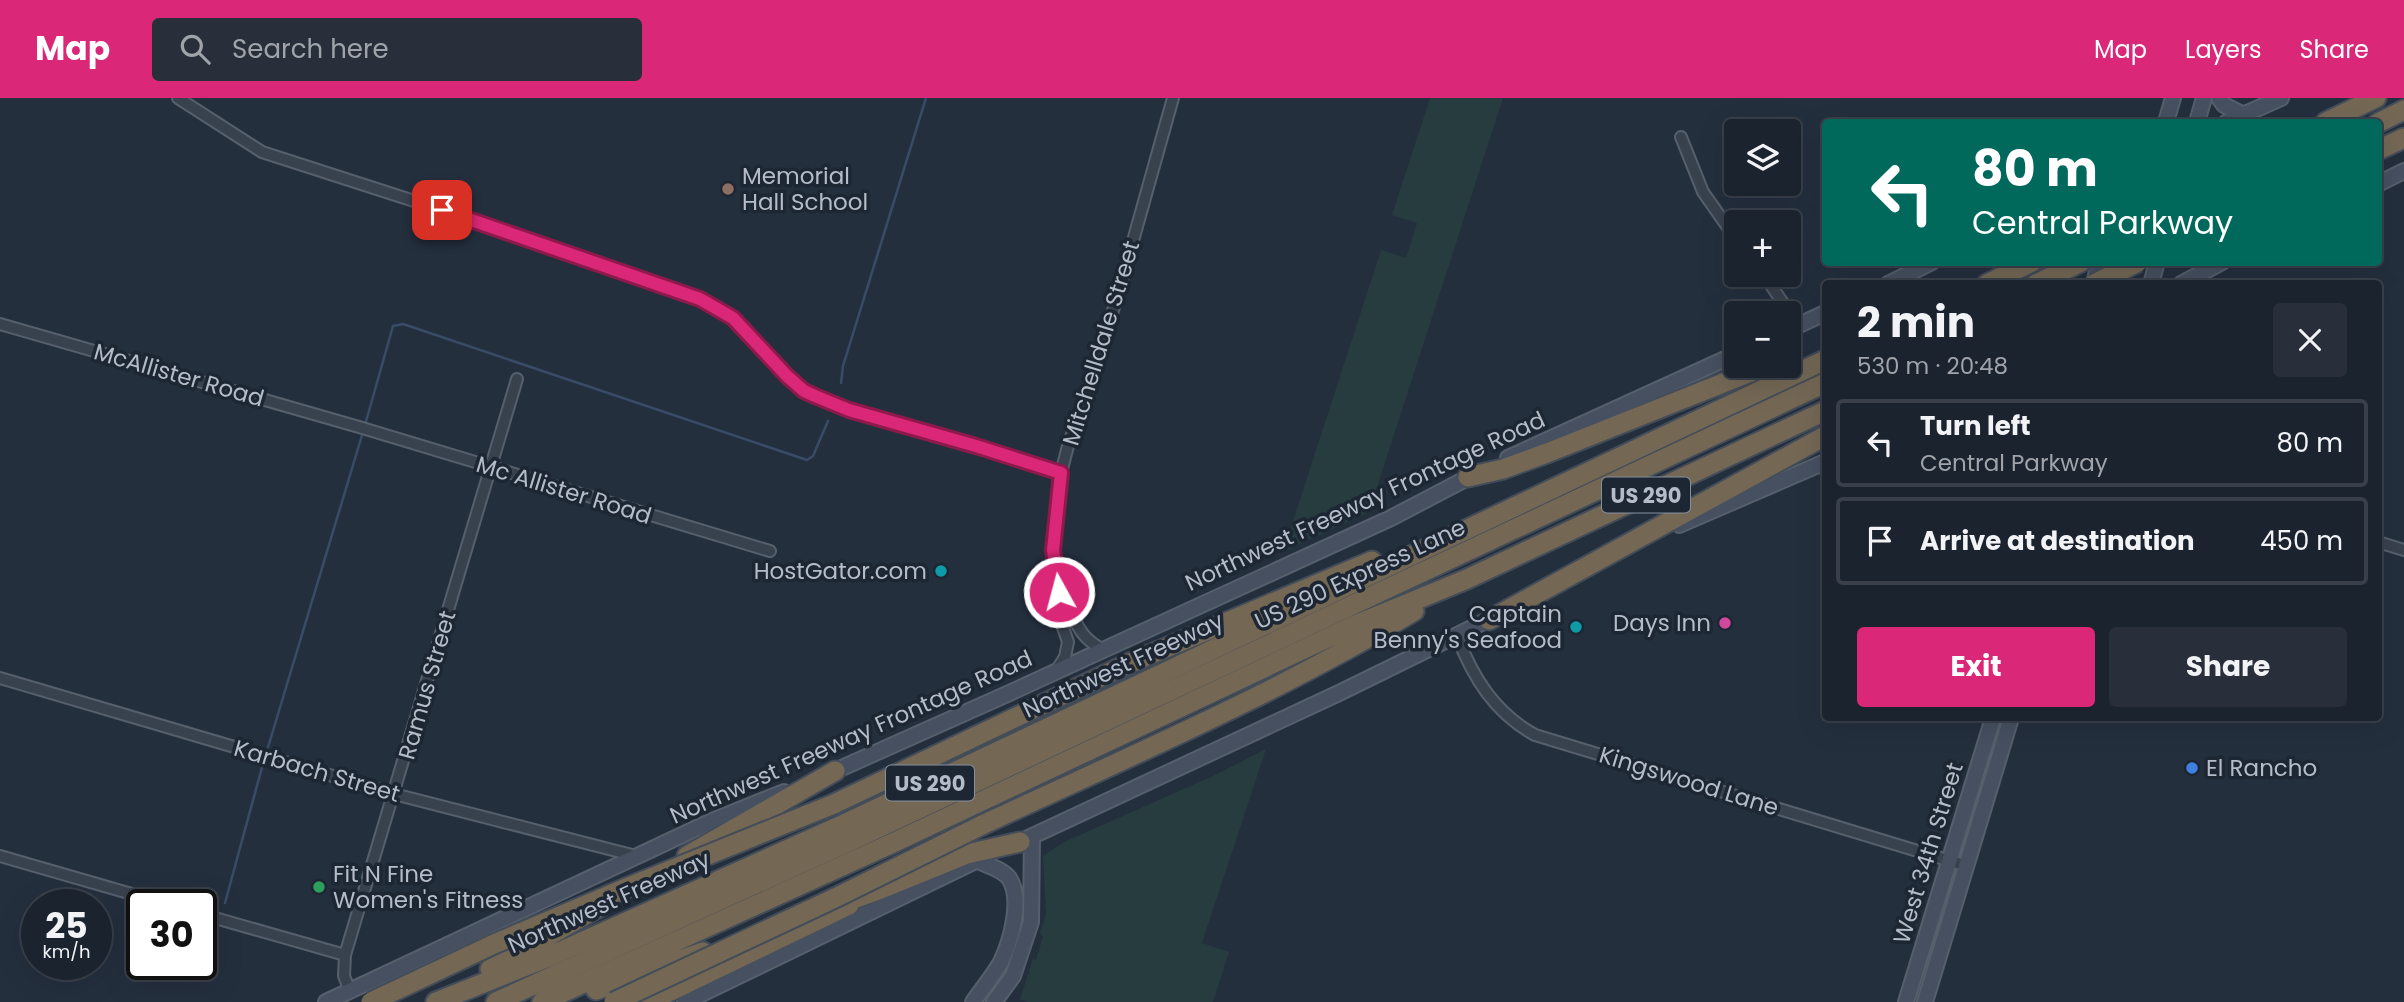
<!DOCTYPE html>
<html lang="en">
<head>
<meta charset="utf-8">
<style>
  body { margin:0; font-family:Poppins,sans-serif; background:#282f3a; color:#f1f3f6; height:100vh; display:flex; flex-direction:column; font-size:26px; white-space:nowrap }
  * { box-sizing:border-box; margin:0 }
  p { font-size:23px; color:#a0a4aa }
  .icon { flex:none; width:38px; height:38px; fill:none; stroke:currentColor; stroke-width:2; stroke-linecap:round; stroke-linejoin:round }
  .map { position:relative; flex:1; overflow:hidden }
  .sheet { position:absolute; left:1822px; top:182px; width:560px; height:441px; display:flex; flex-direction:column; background:#1b232e; border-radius:7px; box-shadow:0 7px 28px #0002,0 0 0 2px #39404a }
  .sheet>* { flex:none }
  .banner { position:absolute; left:1822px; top:21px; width:560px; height:147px; border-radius:7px; box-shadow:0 7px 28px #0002,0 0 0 2px #39404a; background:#00695c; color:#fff; overflow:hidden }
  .tools { position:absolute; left:1724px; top:21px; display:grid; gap:14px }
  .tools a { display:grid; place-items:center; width:77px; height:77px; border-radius:7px; background:#1b232e; box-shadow:0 7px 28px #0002,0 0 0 2px #39404a; font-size:35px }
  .speed { position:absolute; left:21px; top:791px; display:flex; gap:14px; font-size:35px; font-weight:700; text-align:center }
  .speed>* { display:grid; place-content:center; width:91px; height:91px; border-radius:50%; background:#1b232e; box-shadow:0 7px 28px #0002,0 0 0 2px #39404a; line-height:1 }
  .speed small { font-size:18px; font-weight:400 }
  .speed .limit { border:4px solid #111; border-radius:10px; background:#fff; color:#111 }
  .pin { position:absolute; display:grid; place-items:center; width:60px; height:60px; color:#fff; margin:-30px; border-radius:14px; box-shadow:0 4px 10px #0006 }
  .me { position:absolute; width:77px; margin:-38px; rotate:353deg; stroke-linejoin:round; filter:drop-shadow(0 0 5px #0008) }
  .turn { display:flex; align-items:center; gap:24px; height:147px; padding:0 35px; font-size:32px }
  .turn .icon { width:91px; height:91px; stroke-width:2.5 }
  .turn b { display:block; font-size:49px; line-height:60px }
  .round { display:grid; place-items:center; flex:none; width:74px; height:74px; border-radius:7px; background:#282f3a }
  .headline { display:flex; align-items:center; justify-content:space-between; height:119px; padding:0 35px }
  h1 { font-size:42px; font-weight:700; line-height:52px }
  .primary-button { display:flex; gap:14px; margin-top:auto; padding:14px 35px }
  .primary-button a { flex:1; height:80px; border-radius:7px; background:#db2777; color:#fff; font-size:28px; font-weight:700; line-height:80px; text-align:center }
  .primary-button a+a { background:#282f3a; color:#f1f3f6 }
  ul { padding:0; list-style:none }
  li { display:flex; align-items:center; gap:21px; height:88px; margin:0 14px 10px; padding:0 21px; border:4px solid #39404a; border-radius:7px }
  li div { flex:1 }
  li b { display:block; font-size:26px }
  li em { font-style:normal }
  header { display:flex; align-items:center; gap:42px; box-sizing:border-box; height:98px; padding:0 35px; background:#db2777; color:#fff }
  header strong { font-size:33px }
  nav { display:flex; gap:38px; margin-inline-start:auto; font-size:24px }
  .search { width:490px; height:63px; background:#282f3a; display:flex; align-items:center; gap:18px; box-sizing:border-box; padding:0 24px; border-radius:7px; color:#a0a4aa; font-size:26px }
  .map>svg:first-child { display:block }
  .green { fill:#263c3f }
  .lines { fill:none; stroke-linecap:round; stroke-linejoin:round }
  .stream { stroke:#394c67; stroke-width:2.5 }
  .street-casing { stroke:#565f6c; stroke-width:14 }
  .secondary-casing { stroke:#565f6c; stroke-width:18 }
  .highway-casing { stroke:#434c59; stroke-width:23 }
  .street { stroke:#38414e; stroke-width:10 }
  .secondary { stroke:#465061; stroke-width:14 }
  .highway { stroke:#746855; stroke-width:19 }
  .highway-bridge-casing { stroke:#434c59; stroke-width:23; stroke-linecap:butt }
  .highway-bridge { stroke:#746855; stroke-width:19 }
  .route-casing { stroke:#8e194d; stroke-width:18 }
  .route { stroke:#db2777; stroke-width:12 }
  .education-dot { fill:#8d6e63; stroke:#1d2633; stroke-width:2.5 }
  .culture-dot { fill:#0f9aa8; stroke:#1d2633; stroke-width:2.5 }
  .hotel-dot { fill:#d1479c; stroke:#1d2633; stroke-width:2.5 }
  .shop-dot { fill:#3f7fe0; stroke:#1d2633; stroke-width:2.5 }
  .leisure-dot { fill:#2e9e5b; stroke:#1d2633; stroke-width:2.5 }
  .labels { text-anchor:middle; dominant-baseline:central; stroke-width:7; stroke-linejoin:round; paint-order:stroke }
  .shield { fill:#1d2633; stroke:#878f9c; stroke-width:2 }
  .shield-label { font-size:21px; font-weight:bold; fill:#b4bcc9 }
  .poi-label { font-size:23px; fill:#b4bcc9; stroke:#1d2633; text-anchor:start }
  .street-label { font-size:23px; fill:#b4bcc9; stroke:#1d2633 }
</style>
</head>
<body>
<header>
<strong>Map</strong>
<div class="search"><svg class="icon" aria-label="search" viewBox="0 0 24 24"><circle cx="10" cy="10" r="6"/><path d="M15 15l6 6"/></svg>Search here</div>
<nav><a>Map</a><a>Layers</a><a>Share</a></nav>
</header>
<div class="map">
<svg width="2404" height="904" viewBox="0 0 2404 904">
  <rect width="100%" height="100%" fill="#242f3e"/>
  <path class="green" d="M1430,0h73l-134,414 -86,40 98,-302 25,8 11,-35 -25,-8z
    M1266,651l-64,194 27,9 -16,50h-185l-8,-3 13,-40 3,1 7,-24 -3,-3 6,-19 -3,-58 21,-14 149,-66z"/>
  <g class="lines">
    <path class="stream" d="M841,285l2,-17 83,-268
      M365,327l28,-99 10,-2 404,136 6,-4 15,-35
      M266,656l97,-322
      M225,805l39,-143"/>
    <defs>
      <path id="street" d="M178,0l84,54 180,58 258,89 33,19 62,66c16,12 36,18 54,26l212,63
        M1681,39l22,55 33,47
        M1764,177l34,50
        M0,226l359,103 411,124
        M2378,444l26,8
        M1058,494c21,24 13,40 45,58
        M1457,538c16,42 38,77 78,99l432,131
        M1056,573l9,-14 3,-15 -12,-35 2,-15 -5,-42 8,-77 8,-31 11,-27 37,-117 56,-200
        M0,580l394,116 242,62
        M0,758l170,49
        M201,816l144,41
        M350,893l-6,-15 1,-21 172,-576"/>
      <path id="secondary" d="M2219,0l5,7 20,10
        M2166,24l7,-24
        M2197,24l7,-24
        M2227,24l54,-24
        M2378,86l26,-13
        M1888,186l44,-22
        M2094,186l5,-22
        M2151,186l6,-22
        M2181,186l41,-22
        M1788,232l37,-17
        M1508,360l228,-104
        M1679,427l146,-63
        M826,677l179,-80 386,-177 86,-45
        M1013,747l326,-152 159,-78
        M326,904l386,-181 72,-29
        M685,904l303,-147
        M973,904c9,-13 20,-26 28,-40 10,-21 22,-63 8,-84 -7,-9 -23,-13 -33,-18
        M994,904l19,-26 18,-54 1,-86
        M1906,904l87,-284
        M1925,904l86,-284"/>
      <path id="highway" d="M2326,24l50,-24
        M2378,25l26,-13
        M2378,52l26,-12
        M1987,186l45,-22
        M2036,186l45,-22
        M1468,379l35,-8 44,-16 219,-87
        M1489,522l336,-184
        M834,706l296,-141 242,-102
        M982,727c146,-68 294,-131 432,-214
        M687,758l148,-85
        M834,808l47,-17 86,-35 53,-12
        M490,871l111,-63
        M596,892l107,-38
        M436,904l110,-44 296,-133 983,-465
        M496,904l363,-165 966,-454
        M542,904l353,-160 460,-217 112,-46 358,-168
        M648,904l201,-97"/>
    </defs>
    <use href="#street" class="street-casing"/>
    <use href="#secondary" class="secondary-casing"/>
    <use href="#highway" class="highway-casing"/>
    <use href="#street" class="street"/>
    <use href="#secondary" class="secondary"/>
    <use href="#highway" class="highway"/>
    <defs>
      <path id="highway-bridge" d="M2094,186l44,-22
        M371,904l123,-58 132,-56 208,-84
        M614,904l223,-105 145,-72"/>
    </defs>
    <use href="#highway-bridge" class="highway-bridge-casing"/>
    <use href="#highway-bridge" class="highway-bridge"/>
  </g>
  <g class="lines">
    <defs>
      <path id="route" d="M442,112l258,89 33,19 54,58 17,15 11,5 34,14 127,36 85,27 -8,77 6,42"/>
    </defs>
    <use href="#route" class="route-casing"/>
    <use href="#route" class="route"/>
  </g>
  <circle class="education-dot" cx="728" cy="91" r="7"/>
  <g class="culture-dot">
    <circle cx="941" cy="473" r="7"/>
    <circle cx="1576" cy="529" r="7"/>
  </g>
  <circle class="hotel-dot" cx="1725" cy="525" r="7"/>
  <circle class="shop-dot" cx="2192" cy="670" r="7"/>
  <circle class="leisure-dot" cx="319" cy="789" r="7"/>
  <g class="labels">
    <g class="shield">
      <rect x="1602" y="379.5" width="88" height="35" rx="5"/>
      <rect x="886" y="667.5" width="88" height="35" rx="5"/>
    </g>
    <g class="shield-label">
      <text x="1646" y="397">US 290</text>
      <text x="930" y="685">US 290</text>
    </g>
    <g class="poi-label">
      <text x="742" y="78">Memorial<tspan x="742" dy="26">Hall School</tspan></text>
      <text x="927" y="473" text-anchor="end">HostGator.com</text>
      <text x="1562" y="516" text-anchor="end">Captain<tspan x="1562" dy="26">Benny's Seafood</tspan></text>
      <text x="1711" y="525" text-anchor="end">Days Inn</text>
      <text x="2206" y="670">El Rancho</text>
      <text x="333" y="776">Fit N Fine<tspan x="333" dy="26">Women's Fitness</tspan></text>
    </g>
    <g class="street-label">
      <text transform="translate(1101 245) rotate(-73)">Mitchelldale Street</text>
      <text transform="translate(179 277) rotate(16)">McAllister Road</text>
      <text transform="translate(564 392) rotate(17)">Mc Allister Road</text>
      <text transform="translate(1365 403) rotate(-25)">Northwest Freeway Frontage Road</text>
      <text transform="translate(1360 476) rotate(-25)">US 290 Express Lane</text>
      <text transform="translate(1123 567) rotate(-25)">Northwest Freeway</text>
      <text transform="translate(427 587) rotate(-74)">Ramus Street</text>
      <text transform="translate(851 639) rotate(-24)">Northwest Freeway Frontage Road</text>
      <text transform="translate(317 673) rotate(16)">Karbach Street</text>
      <text transform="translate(1689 683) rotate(17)">Kingswood Lane</text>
      <text transform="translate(1928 755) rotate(-73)">West 34th Street</text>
      <text transform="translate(609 804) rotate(-24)">Northwest Freeway</text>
    </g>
  </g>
</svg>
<div class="tools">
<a><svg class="icon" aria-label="layers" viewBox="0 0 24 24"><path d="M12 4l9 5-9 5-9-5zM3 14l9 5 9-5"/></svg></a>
<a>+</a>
<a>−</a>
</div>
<div class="speed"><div>25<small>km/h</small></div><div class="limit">30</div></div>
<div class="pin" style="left:442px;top:112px;background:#d93025"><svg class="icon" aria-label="arrive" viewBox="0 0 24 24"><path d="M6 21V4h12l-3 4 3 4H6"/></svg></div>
<svg class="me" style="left:1059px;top:494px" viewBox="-20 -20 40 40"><circle r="17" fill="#db2777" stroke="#fff" stroke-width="3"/><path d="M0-11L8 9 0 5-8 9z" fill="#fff"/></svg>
<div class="banner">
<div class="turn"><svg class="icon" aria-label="left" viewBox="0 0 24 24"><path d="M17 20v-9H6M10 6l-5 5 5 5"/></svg><div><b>80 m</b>Central Parkway</div></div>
</div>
<section class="sheet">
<div class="headline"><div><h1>2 min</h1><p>530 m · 20:48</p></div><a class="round"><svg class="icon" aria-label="close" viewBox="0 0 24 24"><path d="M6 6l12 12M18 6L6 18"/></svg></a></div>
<ul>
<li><svg class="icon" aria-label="left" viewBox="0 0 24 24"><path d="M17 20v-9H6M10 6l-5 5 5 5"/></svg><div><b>Turn left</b><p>Central Parkway</p></div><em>80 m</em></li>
<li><svg class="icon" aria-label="arrive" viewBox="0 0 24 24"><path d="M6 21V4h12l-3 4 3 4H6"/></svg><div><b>Arrive at destination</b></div><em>450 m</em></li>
</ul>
<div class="primary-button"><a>Exit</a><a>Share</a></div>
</section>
</div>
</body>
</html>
